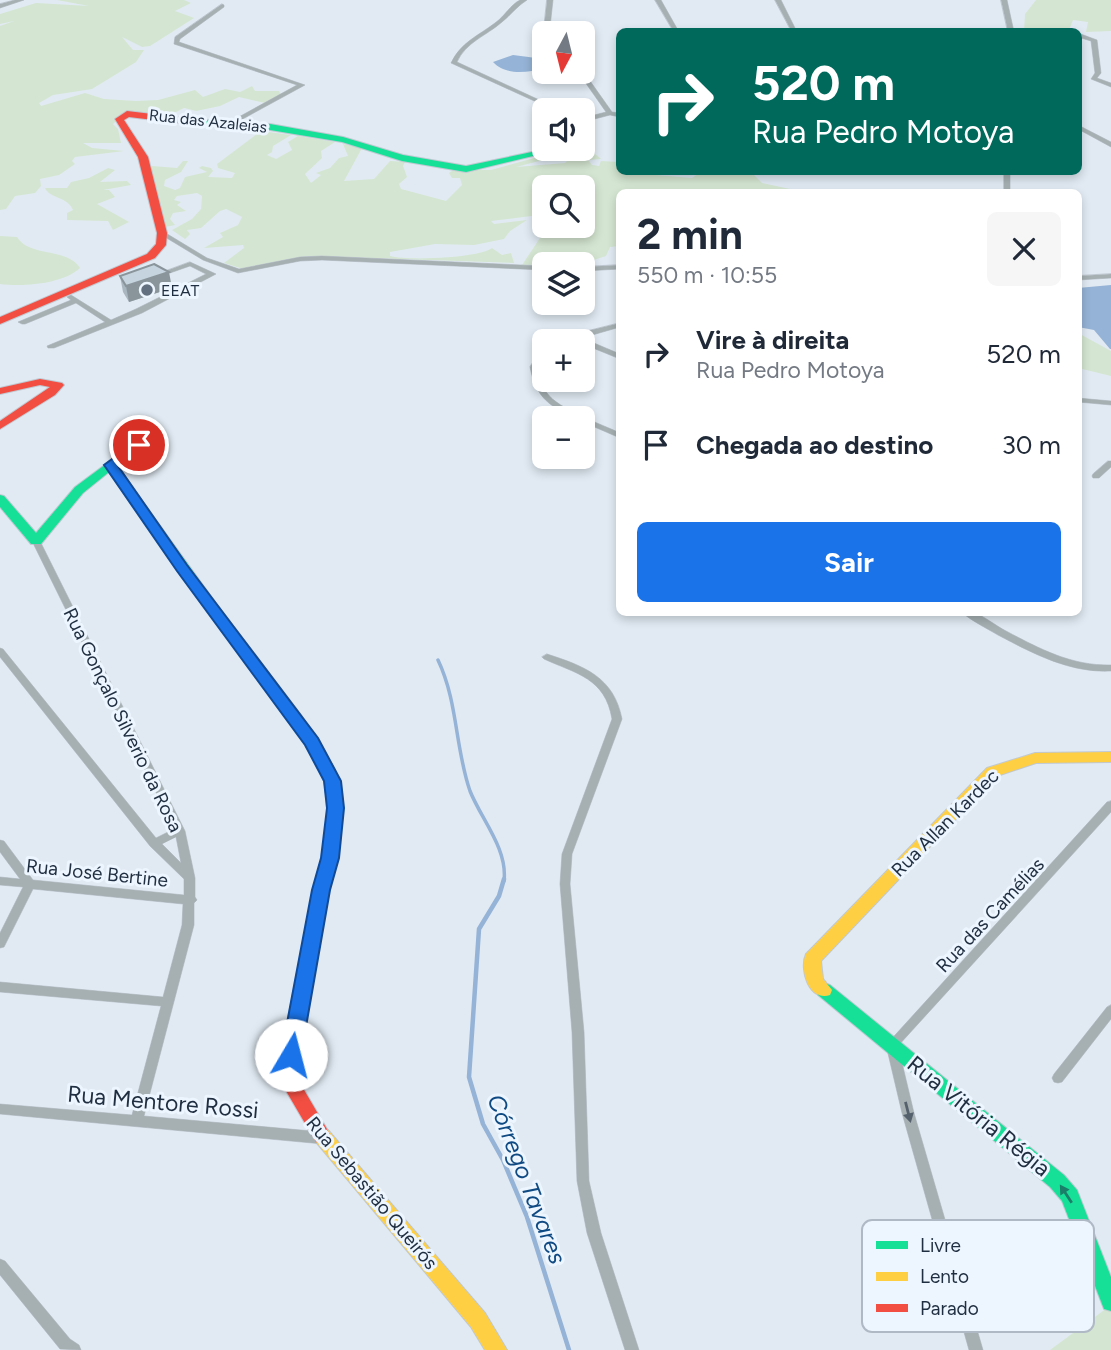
<!DOCTYPE html>
<html lang="pt">
<head>
<meta charset="utf-8">
<style>
  body { margin:0; font-family:Figtree,sans-serif; background:#f6f6f7; color:#1f2937; height:100vh; display:flex; flex-direction:column; font-size:26px; white-space:nowrap }
  * { box-sizing:border-box; margin:0 }
  p { font-size:23px; color:#747a83 }
  .icon { flex:none; width:38px; height:38px; fill:none; stroke:currentColor; stroke-width:2; stroke-linecap:round; stroke-linejoin:round }
  .map { position:relative; flex:1; overflow:hidden }
  .details { position:absolute; left:616px; top:189px; width:466px; height:427px; display:flex; flex-direction:column; background:#fff; border-radius:10px; box-shadow:0 4px 10px #0003 }
  .details>* { flex:none }
  .hud { position:absolute; left:616px; top:28px; width:466px; height:147px; border-radius:10px; box-shadow:0 4px 10px #0003; background:#00695c; color:#fff; overflow:hidden }
  .needle { width:46px; rotate:187deg }
  .tools { position:absolute; left:532px; top:21px; display:grid; gap:14px }
  .tools a { display:grid; place-items:center; width:63px; height:63px; border-radius:10px; background:#fff; box-shadow:0 4px 10px #0003; font-size:35px }
  .pin { position:absolute; display:grid; place-items:center; width:60px; height:60px; color:#fff; margin:-30px; border:4px solid #fff; border-radius:50%; box-shadow:0 2px 7px #0007 }
  .me { position:absolute; width:77px; margin:-38px; rotate:8deg; stroke-linejoin:round; filter:drop-shadow(0 0 5px #0008) }
  .turn { display:flex; align-items:center; gap:24px; height:147px; padding:0 21px; font-size:32px }
  .turn .icon { width:91px; height:91px; stroke-width:2.5 }
  .turn b { display:block; font-size:49px; line-height:60px }
  .round { display:grid; place-items:center; flex:none; width:74px; height:74px; border-radius:10px; background:#f6f6f7 }
  .head { display:flex; align-items:center; justify-content:space-between; height:119px; padding:0 21px }
  h1 { font-size:42px; font-weight:700; line-height:52px }
  .primary-button { display:flex; gap:14px; margin-top:auto; padding:14px 21px }
  .primary-button a { flex:1; height:80px; border-radius:10px; background:#1a73e8; color:#fff; font-size:28px; font-weight:700; line-height:80px; text-align:center }
  ul { padding:0; list-style:none }
  li { display:flex; align-items:center; gap:21px; height:91px; padding:0 21px }
  li div { flex:1 }
  li b { display:block; font-size:26px }
  li em { font-style:normal }
  .map>svg:first-child { display:block }
  .green { fill:#d4e6d1 }
  .water { fill:#95b3d6 }
  .lines { fill:none; stroke-linecap:round; stroke-linejoin:round }
  .stream-far1 { stroke:#95b3d6; stroke-width:3.5 }
  .stream { stroke:#95b3d6; stroke-width:4.5 }
  .street-casing { stroke:#c0c8d1; stroke-width:1 }
  .fast-casing { stroke:#c0c8d1; stroke-width:2 }
  .slow-casing { stroke:#c0c8d1; stroke-width:2 }
  .jam-casing { stroke:#c0c8d1; stroke-width:2 }
  .street { fill:#a6b0b3; fill-rule:evenodd }
  .fast { fill:#16e098; fill-rule:evenodd }
  .slow { fill:#ffcf43; fill-rule:evenodd }
  .jam { fill:#f24e42; fill-rule:evenodd }
  .wall { fill:#a9b6bf }
  .shaded-wall { fill:#8a949b }
  .building { fill:#c5d4de; stroke:#8a949b; stroke-width:2 }
  .oneway { fill:#55626e }
  .oneway2 { fill:#1b7e68 }
  .route { fill:#1a73e8; stroke:#114b97; stroke-width:2 }
  .poi-dot { fill:#63707f; stroke:#edf5fe; stroke-width:2.5 }
  .labels { text-anchor:middle; dominant-baseline:central; stroke-width:6; stroke-linejoin:round; paint-order:stroke }
  .far-street-label { font-size:16px; fill:#1f2e40; stroke:#edf5fe }
  .far-poi-label { font-size:16px; fill:#1f2e40; stroke:#edf5fe; text-anchor:start }
  .street-label { font-size:19px; fill:#1f2e40; stroke:#edf5fe }
  .near-street-label { font-size:23px; fill:#1f2e40; stroke:#edf5fe }
  .near-water-label { font-size:24px; font-style:italic; fill:#104a83; stroke:#edf5fe }
  .key { fill:#edf5fe; stroke:#afb9c5; stroke-width:2 }
  .key-label { font-size:19px; fill:#1f2e40 }
</style>
</head>
<body>
<div class="map">
<svg width="1111" height="1350" viewBox="0 0 1111 1350">
  <rect width="100%" height="100%" fill="#e1eaf3"/>
  <path class="green" d="M57,0h127l7,3 -16,8 19,7 -44,28 -8,1 -20,-10 11,13h11l-8,12 -44,27 -39,6 -14,8 2,3 44,-13 19,6 32,2 22,-1 37,-10 8,7 22,-8 15,3 12,-6 3,5h24l2,4 -16,8 -26,-6 -19,9 -24,5 -12,-3 -16,8 -44,-3 -11,11 5,5 3,14h-38l9,5 32,3 -49,6 -3,4 3,3 -16,11 -19,4 1,7 -6,7 -20,3 -9,13 -6,1v-184l14,-5 -14,3v-10l36,-11 53,3z
    M1036,0h75v31l-25,1 2,-10 -15,-2 -4,10 -45,1 1,-17z
    M261,131l30,4 -18,11 -1,6 -5,3 9,4 16,-9 -4,-8 10,-6 37,6 -14,9 1,7 -17,16 6,9 10,-8 -5,-2 14,-5 9,-10 9,-2 -5,-12 19,4 -18,33 30,-2 16,-18 15,1 -2,4 4,11 -8,7 2,5 45,12 16,-16 -2,-7h-8l-3,-5 4,-3h38l65,-18 -2,5 -38,10 49,-4 10,-10 -10,-4c13,0 27,0 36,10l-13,1 4,5 7,1 2,-5 18,1 1,10 72,6 9,-6h50l11,11 42,9h-184l-1,54 -9,1 -4,9 -25,8 -59,1 18,-27 8,-3 -4,-6 3,-3h36v-39h-39v16l-8,4 3,8 -48,6 3,3 33,-4 -17,11 -6,8 -30,6 -39,-1 -45,8v4c17,5 89,2 102,-8l10,7 9,-2 3,10 -204,-7 -67,13 -19,-6 20,-15 -1,-3 -39,3 19,-11 -3,-4 18,-8 4,-8 -16,-8 -6,2 -19,17 -14,2 3,4 -5,5 -13,-9 20,-11 9,-10 1,-13 -5,-3 -20,3 -3,4 7,2 -4,3 9,6 -13,2 -3,6 5,6 -10,2 -14,-57 1,-4 25,2 6,-7h5l-7,11 -16,8 -1,6 11,4 5,-2 5,-11 22,-5 -8,-4 3,-2 9,2 2,3 -5,6 24,1 3,-5 -17,-5 -1,-4z
    M108,168l7,2 -15,12 27,-1 4,4 -28,5h6l6,7 -18,7 32,18 -16,8 -5,-9 -41,-1v-7l6,-3c-6,-14 -23,-11 -28,-22h22l4,-6 18,-4z
    M0,236l17,1c13,21 50,10 63,31 -17,16 -57,19 -80,16z
    M1078,333l33,18v25l-33,-8z
    M1111,1305v45h-61z"/>
  <path class="water" d="M513,55l31,4v10c-17,3 -38,7 -51,-7z
    M1111,285v64h-1l-16,-19 -16,-3v-39z"/>
  <g class="lines">
    <path class="stream-far1" d="M438,660c20,42 17,88 32,131 11,28 38,58 34,90"/>
    <path class="stream" d="M504,879l-5,17 -20,33 -10,148 14,47 20,36 24,57 42,133"/>
    <defs>
      <path id="street" d="M15,0h9l-24,8v-4z
        M520,0h7c-10,6 -16,15 -25,22 -16,14 -36,20 -45,40l104,48h-7l-103,-47c10,-21 27,-27 44,-40 10,-7 15,-18 25,-23z
        M547,0h6l-3,27 3,6h-6l-3,-6z
        M655,0h6l18,32h-5z
        M775,0h6l16,32h-5z
        M1001,0h6l7,32h-6z
        M222,4l2,1v2l-44,32 -1,3 126,43 -77,42 -2,-1v-2l71,-39 -123,-41 1,-7z
        M1078,33l19,7 4,33 -4,5 14,5v4l-20,-8 4,-6 -4,-32 -13,-4z
        M583,71l29,41 8,1v4l-10,-2 -27,7v-4l23,-6 -28,-40z
        M1078,125l33,17v5l-33,-18z
        M1004,172h6v20h-6z
        M160,232h4l43,26 32,11 61,-12 22,-1 222,10v4l-222,-10 -22,1 -62,12 -35,-13 -43,-26z
        M190,262l26,12 -74,39 -88,35h-6l-1,-2 58,-24 -29,-19 -51,21h-3l-4,-2 53,-22 -4,-3 4,-2 40,25 25,-11 70,-35 -16,-8 -23,8 -4,-2z
        M620,265v4l-37,2v-4z
        M1111,274v4l-33,2v-4z
        M620,323v4l-38,11 38,16v5l-37,-15v-3l-9,-1 -16,1 13,-6z
        M541,350h3v7l-6,10c1,9 3,19 9,26 11,16 54,31 73,40v5l-37,-16v-4c-8,0 -14,-3 -22,-7 -19,-10 -27,-23 -31,-44z
        M1078,398l33,3v4l-33,-3z
        M136,443h3l4,2 -30,22h-6l-1,-2 1,-2z
        M1108,461h3v6l-12,11h-6l-1,-2 1,-2z
        M36,538l4,3 145,290 10,47v19l2,3 -3,3v22l-50,191 179,16 4,2 2,4 -2,4 -4,2 -323,-30v-10l132,11 29,-109 -161,-14v-10l163,15 19,-72 1,-21 -150,-15 -29,58 -4,1v-15l23,-46 -23,-2v-8l20,2 -20,-27v-12l4,1 29,39 151,15v-16l-34,-33 -150,-189v-9l3,1 153,189 18,-9 -142,-288zM176,837l5,26 -19,-19z
        M961,612c3,0 7,0 11,0 11,3 24,14 34,19 34,18 66,35 105,34v6c-41,2 -77,-17 -113,-36 -12,-7 -26,-14 -37,-23z
        M547,654c37,12 67,23 75,65l-50,135 -2,30 14,148 5,149 12,52 38,117h-14l-38,-117 -10,-52 -5,-149 -12,-148 2,-30 50,-135c-7,-41 -35,-45 -68,-60l-2,-2z
        M1111,801v11l-213,234 16,67 69,237h-14l-67,-237 -16,-68 221,-243z
        M1111,1005v14l-49,63 -4,1 -4,-1 -2,-4 2,-4 53,-67z
        M0,1259l5,2 65,78 9,6 2,5 -21,-1 -60,-74z"/>
      <path id="fast" d="M194,119l76,5 73,13 60,18 63,11 80,-17h16l-96,23 -64,-11 -60,-19 -72,-12 -79,-6v-4z
        M110,461l4,1 104,144 83,109 34,55 6,33 -1,36 -20,93 -6,1 -6,-1 -2,-5c10,-45 27,-94 19,-141 -8,-46 -56,-92 -83,-129 -46,-61 -90,-123 -133,-185l-26,21 -42,51h-10l-31,-37v-12l4,1 32,37 39,-46z
        M824,983l6,2 234,190 13,15 34,87v34l-7,-2 -42,-108 -12,-14 -232,-192 -2,-5 2,-5z"/>
      <path id="slow" d="M1111,752v10l-75,1 -39,13 -176,185 2,18 9,11 -2,5c-21,7 -31,-26 -24,-41l181,-186 48,-15z
        M322,1128l6,2 157,183 22,37h-22l-14,-23 -155,-185 -3,-6 3,-6z"/>
      <path id="jam" d="M127,111l67,8 4,3 -4,3 -65,-8 -5,3 24,37 19,76 -1,12 -11,13 -155,66v-7l147,-63 9,-10 1,-11 -19,-76 -23,-38z
        M40,379l22,4 2,2 -9,10 -55,34v-8l50,-34 -10,-2 -40,9v-6z
        M314,921l6,1 2,5 -18,102 -4,54 31,53 -3,6 -6,2 -6,-2 -34,-58 4,-55 20,-102 2,-5z"/>
    </defs>
    <use href="#street" class="street-casing"/>
    <use href="#fast" class="fast-casing"/>
    <use href="#slow" class="slow-casing"/>
    <use href="#jam" class="jam-casing"/>
    <use href="#street" class="street"/>
    <use href="#fast" class="fast"/>
    <use href="#slow" class="slow"/>
    <use href="#jam" class="jam"/>
  </g>
  <path class="wall" d="M120,276l52,12 -43,14 -6,-10z"/>
  <path class="shaded-wall" d="M169,272l3,16 -43,14 -3,-16z"/>
  <path class="building" d="M154,264l15,8 -43,14 -6,-10z"/>
  <defs><path id="oneway-solid" d="M-6-.8H1V-3.2L6.5 0L1 3.2V.8H-6Z" transform="scale(1.75)"/></defs>
  <use class="oneway" href="#oneway-solid" transform="translate(908 1112) rotate(76)"/>
  <use class="oneway2" href="#oneway-solid" transform="translate(1066 1194) rotate(-123)"/>
  <path class="route" d="M135,442l11,3 -28,21 69,99 131,173 23,43 3,27 -5,50 -9,32 -29,165 -3,6 -7,2 -7,-2 -3,-6 31,-165 9,-32 6,-50 -3,-27 -19,-36 -128,-174 -73,-106z"/>
  <circle class="poi-dot" cx="147" cy="290" r="7"/>
  <g class="labels">
    <g class="far-street-label">
      <text transform="translate(208 121) rotate(6)">Rua das Azaleias</text>
    </g>
    <g class="far-poi-label">
      <text x="161" y="290">EEAT</text>
    </g>
    <g class="street-label">
      <text transform="translate(123 720) rotate(64)">Rua Gonçalo Silverio da Rosa</text>
      <text transform="translate(945 823) rotate(-45)">Rua Allan Kardec</text>
      <text transform="translate(97 873) rotate(6)">Rua José Bertine</text>
      <text transform="translate(990 915) rotate(-47)">Rua das Camélias</text>
      <text transform="translate(372 1193) rotate(50)">Rua Sebastião Queirós</text>
    </g>
    <g class="near-street-label">
      <text transform="translate(163 1102) rotate(5)">Rua Mentore Rossi</text>
      <text transform="translate(979 1116) rotate(39)">Rua Vitória Régia</text>
    </g>
    <g class="near-water-label">
      <text transform="translate(527 1179) rotate(69)">Córrego Tavares</text>
    </g>
  </g>
  <rect x="862" y="1220" width="232" height="112" rx="10" class="key"/>
  <rect x="876" y="1241" width="32" height="8" fill="#16e098"/>
  <rect x="876" y="1272" width="32" height="9" fill="#ffcf43"/>
  <rect x="876" y="1304" width="32" height="8" fill="#f24e42"/>
  <g class="key-label">
    <text x="920" y="1252">Livre</text>
    <text x="920" y="1283">Lento</text>
    <text x="920" y="1315">Parado</text>
  </g>
</svg>
<div class="tools">
<a><svg class="needle" viewBox="-14 -14 28 28"><path d="M0-13l5 13h-10z" fill="#e53935"/><path d="M0 13l5-13h-10z" fill="#747a83"/></svg></a>
<a><svg class="icon" aria-label="sound" viewBox="0 0 24 24"><path d="M4 9h4l5-4v14l-5-4H4zM17 9q2 3 0 6"/></svg></a>
<a><svg class="icon" aria-label="search" viewBox="0 0 24 24"><circle cx="10" cy="10" r="6"/><path d="M15 15l6 6"/></svg></a>
<a><svg class="icon" aria-label="layers" viewBox="0 0 24 24"><path d="M12 4l9 5-9 5-9-5zM3 14l9 5 9-5"/></svg></a>
<a>+</a>
<a>−</a>
</div>
<div class="pin" style="left:139px;top:445px;background:#d93025"><svg class="icon" aria-label="arrive" viewBox="0 0 24 24"><path d="M6 21V4h12l-3 4 3 4H6"/></svg></div>
<svg class="me" style="left:291px;top:1055px" viewBox="-20 -20 40 40"><circle r="19" fill="#fff"/><path d="M0-13L10 11 0 6-10 11z" fill="#1a73e8"/></svg>
<div class="hud">
<div class="turn"><svg class="icon" aria-label="right" viewBox="0 0 24 24"><path d="M7 20v-9h11M14 6l5 5-5 5"/></svg><div><b>520 m</b>Rua Pedro Motoya</div></div>
</div>
<section class="details">
<div class="head"><div><h1>2 min</h1><p>550 m · 10:55</p></div><a class="round"><svg class="icon" aria-label="close" viewBox="0 0 24 24"><path d="M6 6l12 12M18 6L6 18"/></svg></a></div>
<ul>
<li><svg class="icon" aria-label="right" viewBox="0 0 24 24"><path d="M7 20v-9h11M14 6l5 5-5 5"/></svg><div><b>Vire à direita</b><p>Rua Pedro Motoya</p></div><em>520 m</em></li>
<li><svg class="icon" aria-label="arrive" viewBox="0 0 24 24"><path d="M6 21V4h12l-3 4 3 4H6"/></svg><div><b>Chegada ao destino</b></div><em>30 m</em></li>
</ul>
<div class="primary-button"><a>Sair</a></div>
</section>
</div>
</body>
</html>
